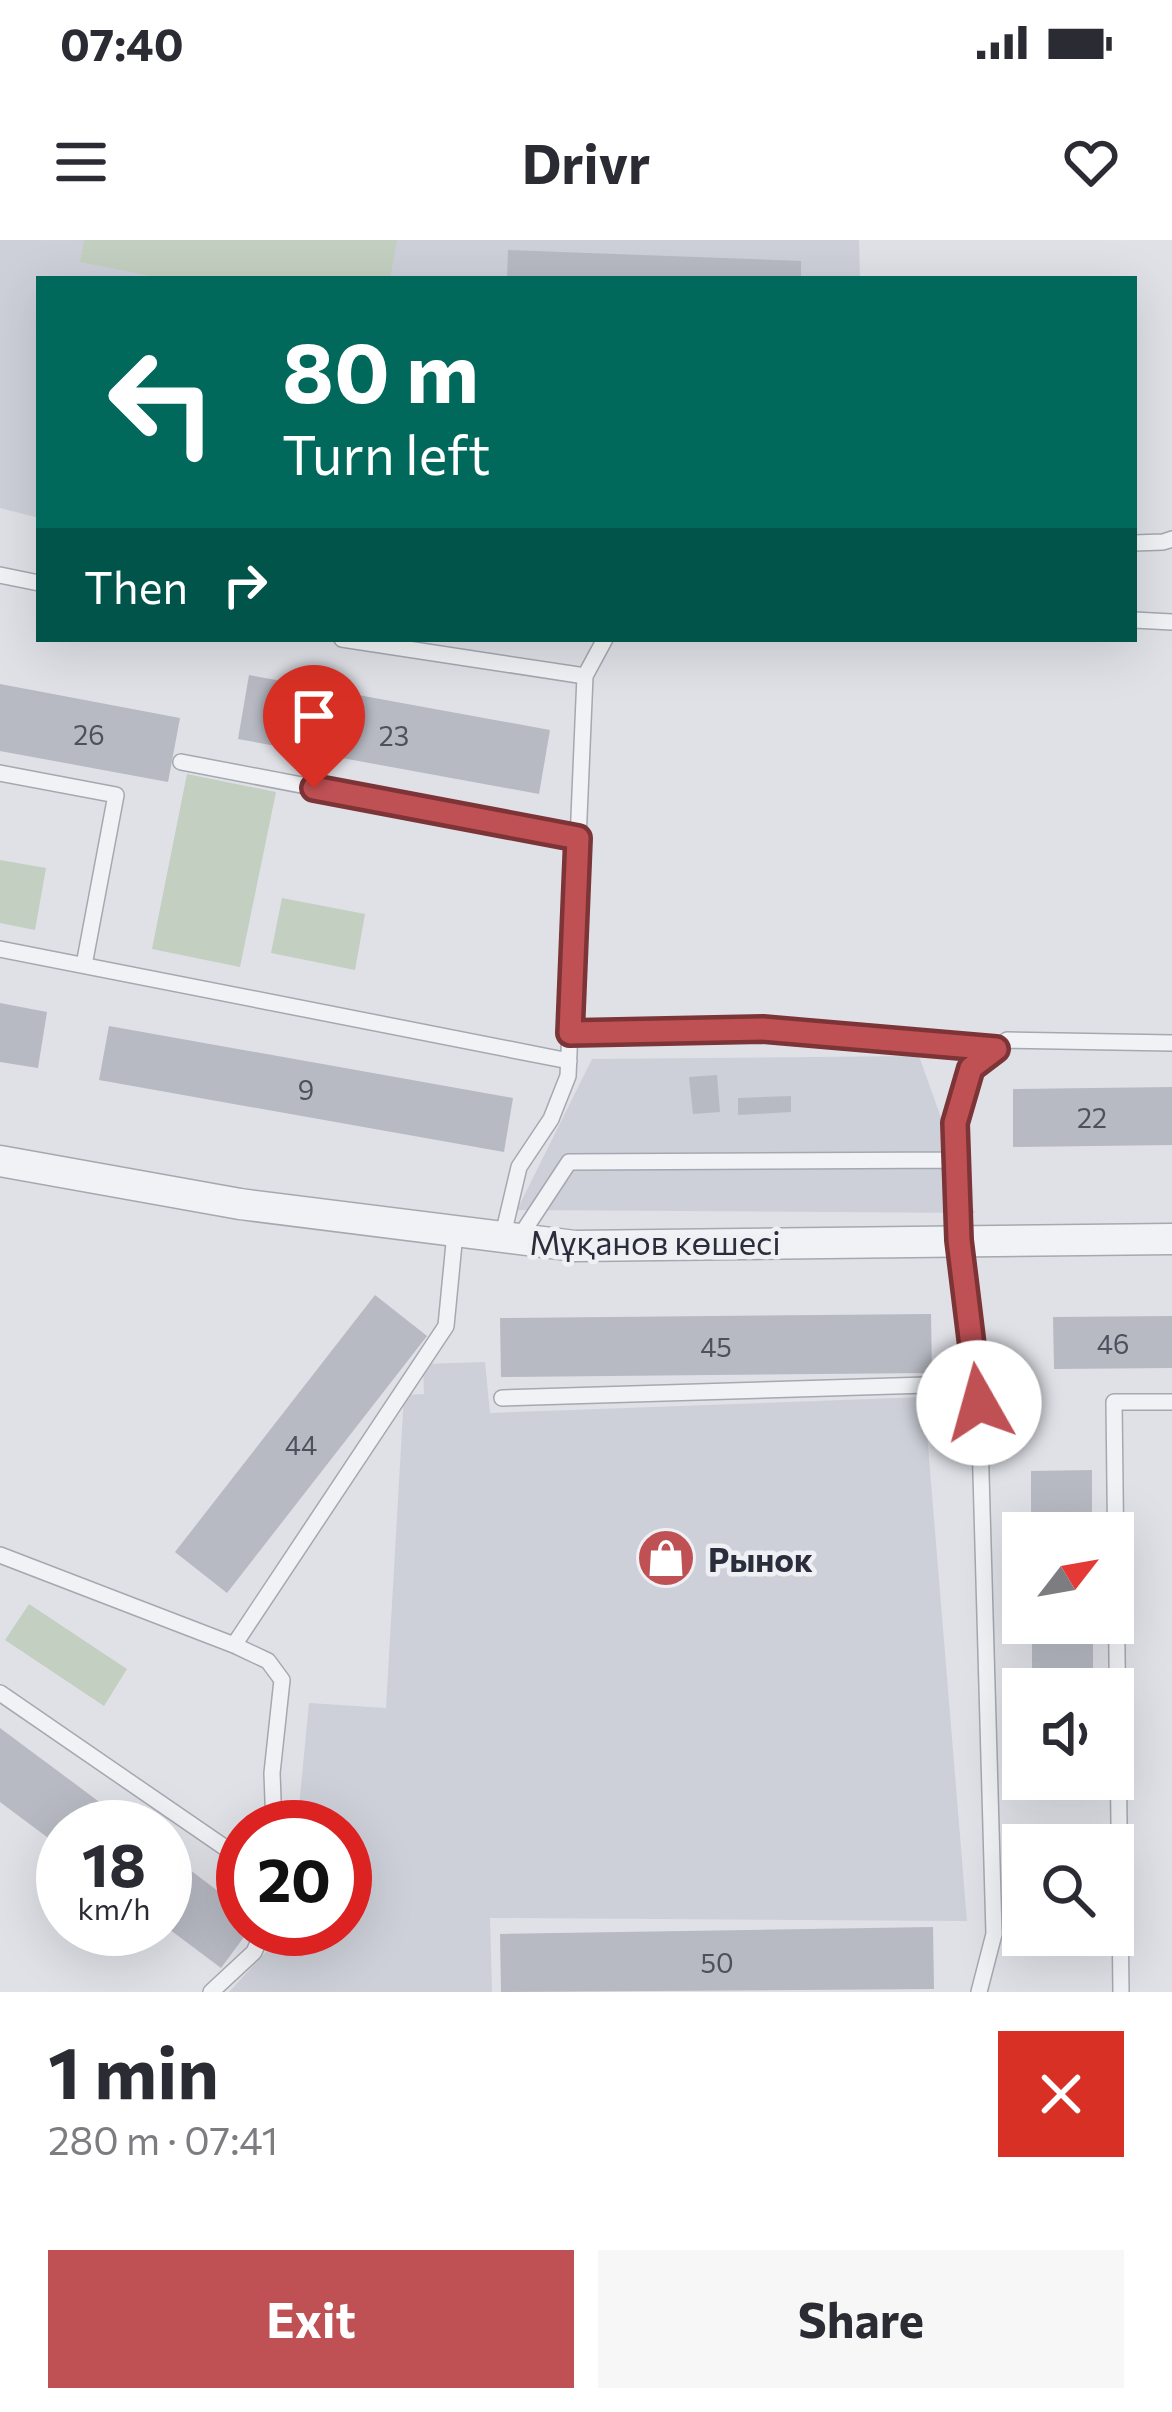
<!DOCTYPE html>
<html lang="en">
<head>
<meta charset="utf-8">
<style>
  body { margin:0; font-family:Commissioner,sans-serif; background:#f7f7f7; color:#2b2b33; height:100vh; display:flex; flex-direction:column; font-size:45px; white-space:nowrap }
  * { box-sizing:border-box; margin:0 }
  p { font-size:39px; color:#7c7c81 }
  .icon { flex:none; width:66px; height:66px; fill:none; stroke:currentColor; stroke-width:2; stroke-linecap:round; stroke-linejoin:round }
  .map { position:relative; height:1752px; overflow:hidden }
  .drawer { display:flex; flex-direction:column; background:#fff; flex:1 }
  .drawer>* { flex:none }
  .banner { position:absolute; left:36px; top:36px; width:1101px; height:366px; border-radius:0px; box-shadow:0 12px 48px #0002; background:#00695c; color:#fff; overflow:hidden }
  .needle { width:78px; rotate:59deg }
  .buttons { position:absolute; left:1002px; top:1272px; display:grid; gap:24px }
  .buttons a { display:grid; place-items:center; width:132px; height:132px; border-radius:0px; background:#fff; box-shadow:0 12px 48px #0002; font-size:60px }
  .speed { position:absolute; left:36px; top:1560px; display:flex; gap:24px; font-size:60px; font-weight:700; text-align:center }
  .speed>* { display:grid; place-content:center; width:156px; height:156px; border-radius:50%; background:#fff; box-shadow:0 12px 48px #0002; line-height:1 }
  .speed small { font-size:30px; font-weight:400 }
  .speed .limit { border:18px solid #d22; background:#fff; color:#111 }
  .pin { position:absolute; display:grid; place-items:center; width:102px; height:102px; color:#fff; margin:-123px -51px; border-radius:50% 50% 50% 0; rotate:-45deg; box-shadow:0 0 12px #0007 }
  .pin .icon { rotate:45deg }
  .me { position:absolute; width:132px; margin:-66px; rotate:353deg; stroke-linejoin:round; filter:drop-shadow(0 0 9px #0008) }
  .turn { display:flex; align-items:center; gap:42px; height:252px; padding:0 48px; font-size:54px }
  .turn .icon { width:156px; height:156px; stroke-width:2.5 }
  .turn b { display:block; font-size:84px; line-height:102px }
  .then { display:flex; align-items:center; height:114px; padding:0 48px; background:#0003; gap:24px; font-size:45px }
  .round { display:grid; place-items:center; flex:none; width:126px; height:126px; border-radius:0px; background:#f7f7f7 }
  .overview { display:flex; align-items:center; justify-content:space-between; height:204px; padding:0 48px }
  h1 { font-size:72px; font-weight:700; line-height:90px }
  .button { display:flex; gap:24px; margin-top:auto; padding:24px 48px }
  .button a { flex:1; height:138px; border-radius:0px; background:#bf5054; color:#fff; font-size:48px; font-weight:700; line-height:138px; text-align:center }
  .button a+a { background:#f7f7f7; color:#2b2b33 }
  .status { display:flex; justify-content:space-between; align-items:center; height:84px; padding:0 60px; background:#fff; direction:ltr }
  .status svg { height:33px; fill:currentColor }
  header { display:flex; justify-content:space-between; align-items:center; height:156px; padding:0 48px; background:#fff; font-size:54px; font-weight:700 }
  .map>svg:first-child { display:block }
  .built { fill:#cdd0d8 }
  .green { fill:#c3cfc1 }
  .building { fill:#b7bac3 }
  .lines { fill:none; stroke-linecap:round; stroke-linejoin:round }
  .lane-casing { stroke:#a5a8b0; stroke-width:18 }
  .street-casing { stroke:#a5a8b0; stroke-width:33 }
  .lane { stroke:#f1f2f5; stroke-width:15 }
  .street { stroke:#f1f2f5; stroke-width:30 }
  .route-casing { stroke:#7c3437; stroke-width:30 }
  .route { stroke:#bf5054; stroke-width:21 }
  .labels { text-anchor:middle; dominant-baseline:central; stroke-width:9; stroke-linejoin:round; paint-order:stroke }
  .number-label { font-size:27px; fill:#4d515e }
  .street-label { font-size:33px; fill:#2a2e3c; stroke:#eef0f4 }
  .poi-label { font-size:33px; font-weight:bold; fill:#2a2e3c; stroke:#eef0f4; text-anchor:start }
</style>
</head>
<body>
<div class="status"><b>07:40</b><svg viewBox="0 0 49 12"><path d="M0 12V9h3v3zM5 12V6h3v6zM10 12V3h3v9zM15 12V0h3v12zM26 1h20v11H26zM47 4h2v5h-2z"/></svg></div>
<header><svg class="icon" aria-label="menu" viewBox="0 0 24 24"><path d="M4 6h16M4 12h16M4 18h16"/></svg>Drivr<svg class="icon" aria-label="heart" viewBox="0 0 24 24"><path d="M12 20l-8-8c-3-5 5-10 8-4 3-6 11-1 8 4z"/></svg></header>
<div class="map">
<svg width="1172" height="1752" viewBox="0 0 1172 1752">
  <rect width="100%" height="100%" fill="#dfe1e7"/>
  <path class="built" d="M0,0h859l1,39h-821v239l-39,-10z
    M919,816l56,157 -458,-3 75,-151z
    M485,1122l5,51 434,-16 43,524 -477,-3 2,74h-263l58,-63h58v-102h-48l12,-124 77,5 18,-313 20,-1 -1,-30z"/>
  <path class="green" d="M84,0h313l-7,39h-223l-87,-17z
    M187,534l89,18 -36,175 -88,-18z
    M0,620l46,8 -11,62 -35,-7z
    M282,658l83,16 -10,56 -84,-17z
    M29,1364l98,65 -23,37 -99,-66z"/>
  <path class="building" d="M508,10l293,11v18h-294z
    M249,435l301,55 -11,64 -301,-55z
    M0,444l180,34 -12,64 -168,-31z
    M0,763l47,9 -9,56 -38,-6z
    M109,786l404,72 -9,54 -405,-72z
    M717,835l3,37 -27,2 -4,-37z
    M1172,847v58l-159,2v-58z
    M791,856v16l-53,3v-17z
    M375,1055l52,41 -200,257 -52,-41z
    M931,1074l1,59 -431,4 -1,-59z
    M1172,1076v52l-118,1 -1,-52z
    M1092,1230v63h-61v-62z
    M1032,1383h61v66h-61z
    M0,1488l133,99h-70v22l-63,-47z
    M1032,1539h61v14h-61z
    M165,1611l78,59v19h7l-29,39 -56,-42z
    M933,1687l1,62 -433,3 -1,-58z"/>
  <g class="lines">
    <defs>
      <path id="lane" d="M1134,303l29,-1 9,-3
        M0,335l39,8
        M1134,380l38,2
        M342,399l243,37
        M181,522l397,76
        M0,533l116,22 -32,170
        M0,709l569,112
        M570,793l192,-4 234,20
        M519,998l50,-76 387,-2
        M502,999l17,-72 32,-48 17,-43 17,-400 20,-37
        M502,1158l425,-13 14,37 39,5
        M0,1315l234,90 34,16 14,19 -10,93 2,54
        M234,1405l212,-319 9,-93
        M0,1453l243,167
        M211,1752l43,-40 10,-23
        M979,1752l15,-58 -15,-531 -20,-163 -4,-117 16,-55 36,-28 165,3
        M1121,1752l-7,-590h58"/>
      <path id="street" d="M0,921l240,43 335,42 597,-7"/>
    </defs>
    <use href="#lane" class="lane-casing"/>
    <use href="#street" class="street-casing"/>
    <use href="#lane" class="lane"/>
    <use href="#street" class="street"/>
  </g>
  <g class="lines">
    <defs>
      <path id="route" d="M314,548l264,50 -8,195 193,-4 233,20 -25,19 -16,55 4,117 20,163"/>
    </defs>
    <use href="#route" class="route-casing"/>
    <use href="#route" class="route"/>
  </g>
  <defs>
    <symbol id="shop-disc" viewBox="-11 -11 22 22"><circle r="9.5" fill="#bf5054" stroke="#eef0f4"/><path d="M-5-2.5h2.3a2.7 3.5 0 0 1 5.4 0H5L5.5 6h-11ZM-1.5-2.5h3a1.5 2.3 0 0 0-3 0Z" fill="#fff"/></symbol>
  </defs>
  <g fill-rule="evenodd">
    <use href="#shop-disc" x="633" y="1285" width="66" height="66"/>
  </g>
  <g class="labels">
    <g class="number-label">
      <text x="89" y="494">26</text>
      <text x="394" y="495">23</text>
      <text x="306" y="849">9</text>
      <text x="1092" y="877">22</text>
      <text x="1113" y="1103">46</text>
      <text x="716" y="1106">45</text>
      <text x="301" y="1204">44</text>
      <text x="717" y="1722">50</text>
    </g>
    <g class="street-label">
      <text x="655" y="1001">Мұқанов көшесі</text>
    </g>
    <g class="poi-label">
      <text x="708" y="1318">Рынок</text>
    </g>
  </g>
</svg>
<div class="buttons">
<a><svg class="needle" viewBox="-14 -14 28 28"><path d="M0-13l5 13h-10z" fill="#e53935"/><path d="M0 13l5-13h-10z" fill="#7c7c81"/></svg></a>
<a><svg class="icon" aria-label="sound" viewBox="0 0 24 24"><path d="M4 9h4l5-4v14l-5-4H4zM17 9q2 3 0 6"/></svg></a>
<a><svg class="icon" aria-label="search" viewBox="0 0 24 24"><circle cx="10" cy="10" r="6"/><path d="M15 15l6 6"/></svg></a>
</div>
<div class="speed"><div>18<small>km/h</small></div><div class="limit">20</div></div>
<div class="pin" style="left:314px;top:548px;background:#d93025"><svg class="icon" aria-label="arrive" viewBox="0 0 24 24"><path d="M6 21V4h12l-3 4 3 4H6"/></svg></div>
<svg class="me" style="left:979px;top:1163px" viewBox="-20 -20 40 40"><circle r="19" fill="#fff"/><path d="M0-13L10 11 0 6-10 11z" fill="#bf5054"/></svg>
<div class="banner">
<div class="turn"><svg class="icon" aria-label="left" viewBox="0 0 24 24"><path d="M17 20v-9H6M10 6l-5 5 5 5"/></svg><div><b>80 m</b>Turn left</div></div>
<div class="then">Then<svg class="icon" aria-label="right" viewBox="0 0 24 24"><path d="M7 20v-9h11M14 6l5 5-5 5"/></svg></div>
</div>
</div>
<section class="drawer">
<div class="overview"><div><h1>1 min</h1><p>280 m · 07:41</p></div><a class="round" style="background:#d93025;color:#fff"><svg class="icon" aria-label="close" viewBox="0 0 24 24"><path d="M6 6l12 12M18 6L6 18"/></svg></a></div>
<div class="button"><a>Exit</a><a>Share</a></div>
</section>
</body>
</html>
